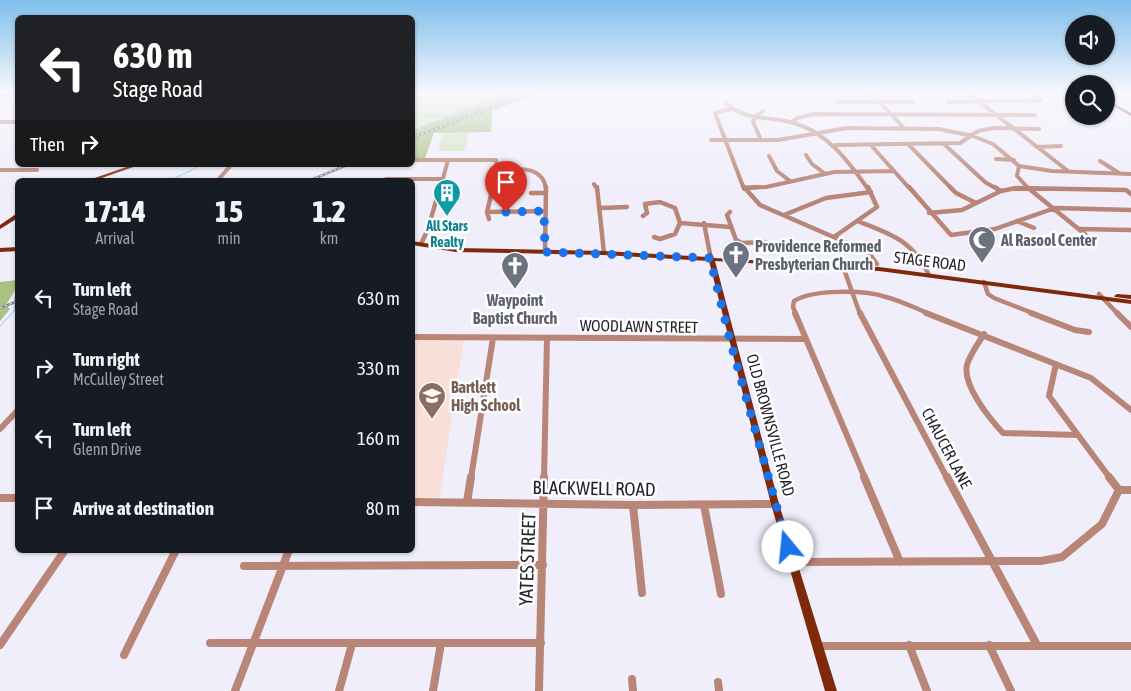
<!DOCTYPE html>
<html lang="en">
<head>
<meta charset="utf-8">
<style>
  body { margin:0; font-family:"Asap Condensed",sans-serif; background:#20242c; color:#f1f3f6; height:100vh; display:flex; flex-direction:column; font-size:19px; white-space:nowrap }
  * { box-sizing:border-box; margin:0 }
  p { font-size:16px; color:#9ea1a6 }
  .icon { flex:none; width:28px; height:28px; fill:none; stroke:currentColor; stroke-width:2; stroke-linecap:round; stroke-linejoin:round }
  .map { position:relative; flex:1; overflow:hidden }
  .side { position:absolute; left:15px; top:178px; width:400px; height:375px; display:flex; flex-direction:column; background:#171b24; border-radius:8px; box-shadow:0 1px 4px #0004 }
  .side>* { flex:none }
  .hud { position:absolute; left:15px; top:15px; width:400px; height:152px; border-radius:8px; box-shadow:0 1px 4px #0004; background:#202124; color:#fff; overflow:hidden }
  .tools { position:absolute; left:1065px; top:15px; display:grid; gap:10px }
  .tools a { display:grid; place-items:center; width:50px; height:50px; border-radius:50%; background:#171b24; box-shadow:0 1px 4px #0004; font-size:25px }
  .pin { position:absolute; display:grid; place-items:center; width:42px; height:42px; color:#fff; margin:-51px -21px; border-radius:50% 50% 50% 0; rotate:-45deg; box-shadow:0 0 5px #0007 }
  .pin .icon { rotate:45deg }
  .me { position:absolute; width:55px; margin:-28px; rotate:343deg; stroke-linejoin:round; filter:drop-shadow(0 0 4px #0008) }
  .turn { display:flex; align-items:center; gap:18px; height:105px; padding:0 15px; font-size:22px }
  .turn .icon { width:65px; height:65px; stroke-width:2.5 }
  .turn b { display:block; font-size:35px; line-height:42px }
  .then { display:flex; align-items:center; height:48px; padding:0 15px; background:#0003; gap:10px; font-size:19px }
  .eta { display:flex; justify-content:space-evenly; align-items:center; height:85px; text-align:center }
  .eta b { font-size:30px; font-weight:800; line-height:35px }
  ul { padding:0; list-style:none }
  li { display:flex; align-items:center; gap:15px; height:70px; padding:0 15px }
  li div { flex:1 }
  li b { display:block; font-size:19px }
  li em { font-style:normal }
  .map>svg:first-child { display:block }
  .education { fill:#f9dfda }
  .green { fill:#d4e4be }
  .forest { fill:#a8c284 }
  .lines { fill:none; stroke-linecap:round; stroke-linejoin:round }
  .stream { stroke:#83d0f0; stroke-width:1 }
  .minor-far3 { stroke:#b88576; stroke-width:4 }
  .minor-far2 { stroke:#b88576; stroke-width:4.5 }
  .minor-far1 { stroke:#b88576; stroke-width:6 }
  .minor { stroke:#b88576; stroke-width:8 }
  .major { fill:#7f280a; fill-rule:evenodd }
  .rail-casing { stroke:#83818d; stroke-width:2.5 }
  .rail { stroke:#fff; stroke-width:1; stroke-dasharray:2.5; stroke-linecap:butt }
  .route { stroke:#1a73e8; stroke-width:9; stroke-dasharray:0 16.2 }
  .labels { text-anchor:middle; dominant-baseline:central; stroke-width:5; stroke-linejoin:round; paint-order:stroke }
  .far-culture-label { font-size:14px; font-weight:bold; fill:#0d838f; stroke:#fff }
  .worship-label { font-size:16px; font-weight:bold; fill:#5b616d; stroke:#fff; text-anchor:start }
  .street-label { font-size:16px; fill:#25232e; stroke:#fff }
  .education-label { font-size:16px; font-weight:bold; fill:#785e54; stroke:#fff; text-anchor:start }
  .near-street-label { font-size:19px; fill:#25232e; stroke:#fff }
</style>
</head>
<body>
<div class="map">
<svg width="1131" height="691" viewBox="0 0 1131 691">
  <rect width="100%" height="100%" fill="#f0eefa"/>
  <path class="education" d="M413,337l51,1 -25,164h-26z"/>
  <path class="green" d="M413,92h97l-97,38z
    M469,133l-4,18h-27l5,-17z"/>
  <path class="forest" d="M510,92h38l-56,18 -1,22 -57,1 -9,25h-12v-28z
    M17,280v7l-11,18 4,4 -10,12v-39z"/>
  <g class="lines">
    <path class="stream" d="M417,115l34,1
      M412,131l106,-39
      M171,180l31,-15
      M0,326l14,-15 1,-15 3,-5"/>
    <path class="minor-far3" d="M870,92l34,36
      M967,92l101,79
      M0,97l10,-5
      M837,102h75
      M947,102l94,-2 -10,-8
      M727,104c19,17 43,12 67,19 33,9 55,39 74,66
      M731,109l-16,4 29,76
      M0,122h18
      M792,122l5,-4 17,-4 221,1
      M711,140h67l69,-12 92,1 34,7 20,8 26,22 -2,10 12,13
      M761,140l-8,-18 2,-5 8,-6
      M870,144l40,45
      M908,144l44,45
      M944,144l41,38 12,7
      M835,145l125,-2 18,-12 16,-3 45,1
      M1037,147l24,-1
      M806,155l6,9 12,9
      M769,156l8,15 13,10
      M996,159l18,1
      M412,160h84l1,9 -5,20
      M1100,161l19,12
      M1019,166l33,5 79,3
      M497,169c18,0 46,-5 49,20
      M0,170h37
      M386,179h57
      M218,180l13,-15
      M594,184l3,5
      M744,188l22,-1 68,-15 60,-1
      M440,189l8,-29
      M1013,189h36"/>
    <path class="minor-far2" d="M597,187l7,66
      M744,187l16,18 108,47 9,12
      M909,187l42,48 44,-6 60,-21 76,2
      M950,187l6,6 20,10
      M995,187l6,4
      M1027,187l65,53
      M744,188l14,-1
      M531,193h14
      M600,208l27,-1
      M487,212l57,-1
      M730,212l-3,3 9,25 6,3 24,-1
      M929,213l33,-3 39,-19 15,-3 110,2 5,4
      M784,215l42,-17 45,-6
      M643,216l4,-3 -2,-9 15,-2 15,6 5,15
      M489,219l-2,-7 6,-25
      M857,221c34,13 55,19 72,54
      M1017,221l17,7
      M680,223l50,4
      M704,223l6,31
      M1080,229l51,1
      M654,237l6,2 15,-5 5,-11
      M834,237l43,-30 -9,-20
      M421,244l7,-15 12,-42
      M545,251l1,-64
      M841,261l19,53
      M984,282l4,12 6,4 41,16
      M1099,294l19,20
      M796,314l-3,-7 1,-6c19,-12 71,-11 92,-4 15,4 29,11 44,17"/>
    <path class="minor-far1" d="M795,313l70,165
      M860,313l87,165
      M926,313l165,65 40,32
      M1031,313l44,17 14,2
      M1117,313l14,14
      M984,334c-6,10 -14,20 -17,31 -5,20 23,54 36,68l74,2
      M412,337l394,2
      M1056,364l-7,32 61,82
      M0,429l18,-19
      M471,478l22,-140
      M544,478l3,-140"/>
    <path class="minor" d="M864,477l36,85
      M947,477l90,168
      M1109,477l10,13
      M0,498h18
      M412,502l221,3 142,-1
      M467,502l4,-25
      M633,505l9,88
      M704,505l17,89
      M792,562l249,-1 21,-4 40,-33 17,-34h12
      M244,566l299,-1
      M210,643h331
      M0,645l65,-95
      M909,645l18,46
      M989,645l22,46
      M818,646h313
      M124,655l52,-105
      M632,679l1,12
      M718,682l1,9
      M235,691l54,-141
      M339,691l13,-47
      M433,691l8,-48
      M539,691l5,-214"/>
    <path class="major" d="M1106,99l25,14v3l-25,-14z
      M132,165h7l-43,15h-7z
      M16,214h2v4l-18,11v-4z
      M412,241l44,7 148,3 104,6 -1,-2 3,-2 2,1 2,4 165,9 252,33v4l-252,-33 -164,-10 64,243 58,187h-12l-54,-187 -62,-243 -105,-6 -148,-3 -44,-7z
      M18,247v4l-18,1v-4z
      M1117,294l14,1v4l-16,-2 -1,-1z"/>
    <defs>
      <path id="rail" d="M412,138l122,-46
        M311,180l36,-15
        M0,308l18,-7"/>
    </defs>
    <use href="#rail" class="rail-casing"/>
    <use href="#rail" class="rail"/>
  </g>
  <linearGradient id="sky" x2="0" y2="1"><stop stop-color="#7fbfeb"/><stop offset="0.49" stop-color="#f8f7fd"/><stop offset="1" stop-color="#f8f7fd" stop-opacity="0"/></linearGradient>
  <rect width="1131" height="189" fill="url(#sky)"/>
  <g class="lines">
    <path class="route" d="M506,212l38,-1 1,41 165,6 20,82 58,207"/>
  </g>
  <defs>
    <symbol id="building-pin" viewBox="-11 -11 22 30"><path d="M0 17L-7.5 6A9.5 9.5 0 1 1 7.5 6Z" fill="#0f9aa8" stroke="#fff"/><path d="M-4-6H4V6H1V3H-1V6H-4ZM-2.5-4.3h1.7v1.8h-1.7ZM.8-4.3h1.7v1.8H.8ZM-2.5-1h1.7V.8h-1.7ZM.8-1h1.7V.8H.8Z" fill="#fff"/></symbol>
    <symbol id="mosque-pin" viewBox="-11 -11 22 30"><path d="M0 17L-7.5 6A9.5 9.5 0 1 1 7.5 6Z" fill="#6b7280" stroke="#fff"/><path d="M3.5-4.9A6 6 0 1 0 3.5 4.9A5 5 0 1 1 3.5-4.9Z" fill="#fff"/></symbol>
    <symbol id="church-pin" viewBox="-11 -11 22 30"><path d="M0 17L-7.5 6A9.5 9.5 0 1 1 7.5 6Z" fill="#6b7280" stroke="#fff"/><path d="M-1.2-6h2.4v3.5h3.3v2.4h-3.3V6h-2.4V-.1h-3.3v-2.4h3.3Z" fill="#fff"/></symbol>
    <symbol id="school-pin" viewBox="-11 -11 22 30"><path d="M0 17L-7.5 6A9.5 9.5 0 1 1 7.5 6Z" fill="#8d6e63" stroke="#fff"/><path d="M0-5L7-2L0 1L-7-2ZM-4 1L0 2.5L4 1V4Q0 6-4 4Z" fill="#fff"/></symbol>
  </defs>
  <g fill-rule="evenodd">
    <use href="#building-pin" x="431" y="177" width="32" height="43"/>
    <use href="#mosque-pin" x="966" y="224" width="32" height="43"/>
    <use href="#church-pin" x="720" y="239" width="32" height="43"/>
    <use href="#church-pin" x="499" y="250" width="32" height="43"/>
    <use href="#school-pin" x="416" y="380" width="32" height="43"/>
  </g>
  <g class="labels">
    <g class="far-culture-label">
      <text x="447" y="226">All Stars<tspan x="447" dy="16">Realty</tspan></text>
    </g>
    <g class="worship-label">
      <text x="1001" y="240">Al Rasool Center</text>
      <text x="755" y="246">Providence Reformed<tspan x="755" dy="18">Presbyterian Church</tspan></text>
      <text x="515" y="300" text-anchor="middle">Waypoint<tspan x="515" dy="18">Baptist Church</tspan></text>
    </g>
    <g class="street-label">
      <text transform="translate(930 261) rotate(7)">STAGE ROAD</text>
      <text transform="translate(639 326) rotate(1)">WOODLAWN STREET</text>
      <text transform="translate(771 425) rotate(75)">OLD BROWNSVILLE ROAD</text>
      <text transform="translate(947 448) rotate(62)">CHAUCER LANE</text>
    </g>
    <g class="education-label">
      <text x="451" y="387">Bartlett<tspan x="451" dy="18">High School</tspan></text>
    </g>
    <g class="near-street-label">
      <text transform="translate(594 488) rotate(1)">BLACKWELL ROAD</text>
      <text transform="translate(527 559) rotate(-88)">YATES STREET</text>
    </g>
  </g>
</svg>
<div class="tools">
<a><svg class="icon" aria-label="sound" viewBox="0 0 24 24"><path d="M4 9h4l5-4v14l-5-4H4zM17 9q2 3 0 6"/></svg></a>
<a><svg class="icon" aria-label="search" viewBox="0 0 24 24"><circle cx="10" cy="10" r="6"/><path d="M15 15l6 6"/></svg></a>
</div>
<div class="pin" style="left:506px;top:212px;background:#d93025"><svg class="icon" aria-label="arrive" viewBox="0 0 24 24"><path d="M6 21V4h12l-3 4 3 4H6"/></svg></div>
<svg class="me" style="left:788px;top:547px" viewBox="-20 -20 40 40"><circle r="19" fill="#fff"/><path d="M0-13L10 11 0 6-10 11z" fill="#1a73e8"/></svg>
<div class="hud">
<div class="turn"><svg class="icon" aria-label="left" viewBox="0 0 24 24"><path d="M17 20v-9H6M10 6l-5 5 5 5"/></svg><div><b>630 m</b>Stage Road</div></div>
<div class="then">Then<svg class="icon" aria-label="right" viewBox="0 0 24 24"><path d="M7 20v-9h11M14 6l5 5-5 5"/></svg></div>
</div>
<section class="side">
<div class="eta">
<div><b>17:14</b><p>Arrival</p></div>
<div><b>15</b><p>min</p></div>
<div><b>1.2</b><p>km</p></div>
</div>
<ul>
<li><svg class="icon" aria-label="left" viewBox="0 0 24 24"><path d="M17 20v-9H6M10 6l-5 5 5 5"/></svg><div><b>Turn left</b><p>Stage Road</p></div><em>630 m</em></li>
<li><svg class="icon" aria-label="right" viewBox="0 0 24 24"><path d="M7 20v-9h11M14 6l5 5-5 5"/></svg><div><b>Turn right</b><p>McCulley Street</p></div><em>330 m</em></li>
<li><svg class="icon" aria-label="left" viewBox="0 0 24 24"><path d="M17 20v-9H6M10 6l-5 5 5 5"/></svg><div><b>Turn left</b><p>Glenn Drive</p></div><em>160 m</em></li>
<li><svg class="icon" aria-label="arrive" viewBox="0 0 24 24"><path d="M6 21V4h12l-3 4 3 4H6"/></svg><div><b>Arrive at destination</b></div><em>80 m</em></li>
</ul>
</section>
</div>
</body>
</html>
